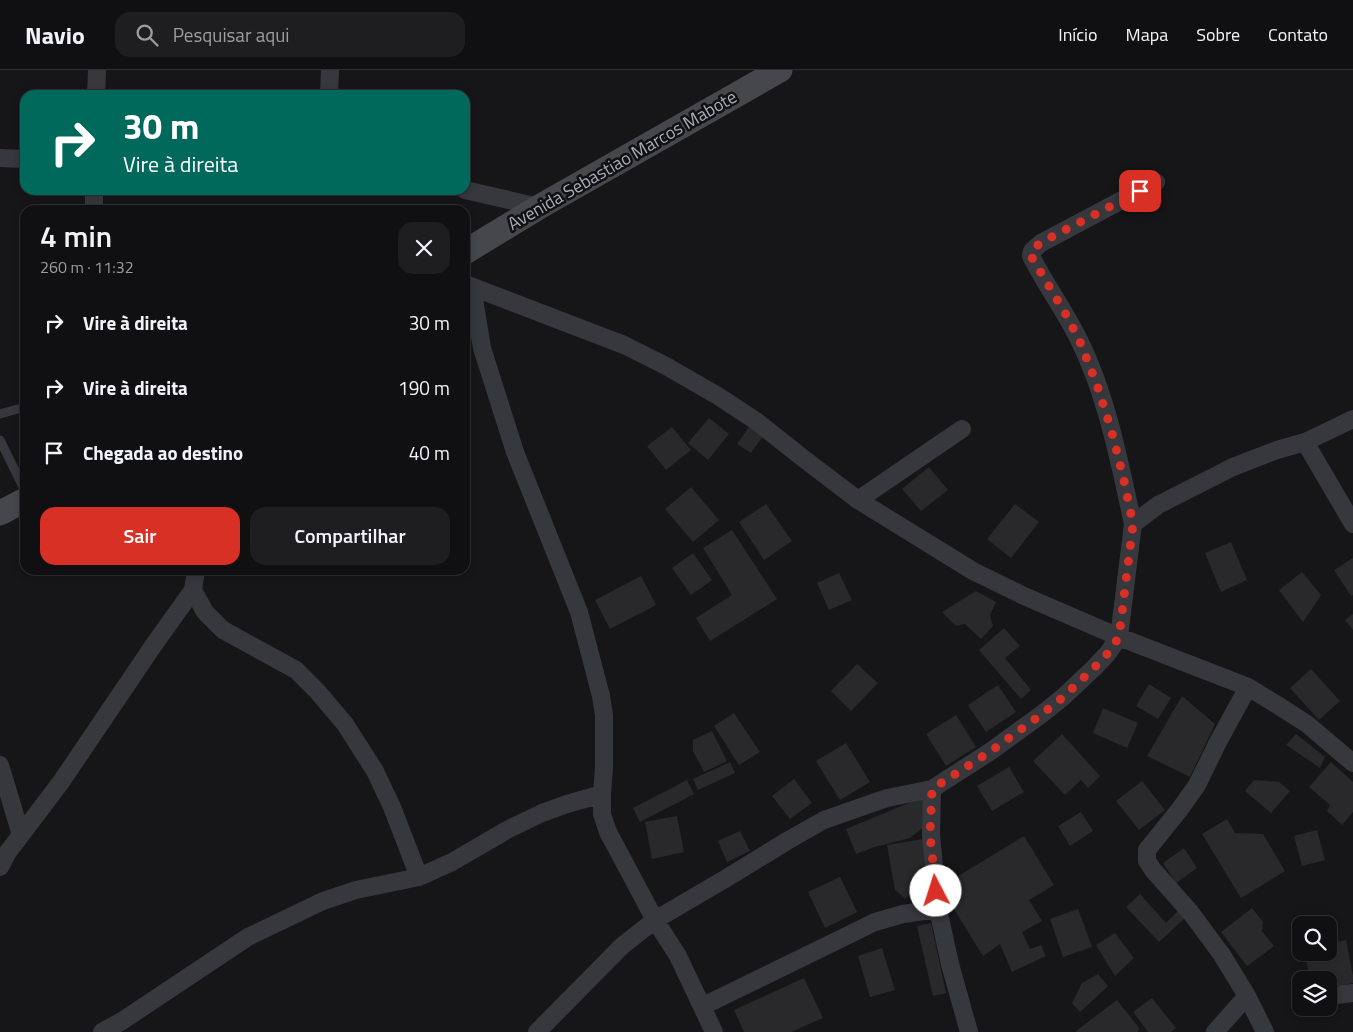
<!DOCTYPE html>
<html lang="pt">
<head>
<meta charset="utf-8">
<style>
  body { margin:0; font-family:"Titillium Web",sans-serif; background:#1e1e20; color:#f1f3f6; height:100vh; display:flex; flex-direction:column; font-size:19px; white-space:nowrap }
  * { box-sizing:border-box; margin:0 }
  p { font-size:16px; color:#9c9d9f }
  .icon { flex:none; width:28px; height:28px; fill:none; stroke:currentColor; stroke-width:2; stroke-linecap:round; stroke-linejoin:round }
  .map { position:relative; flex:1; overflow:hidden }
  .side { position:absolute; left:20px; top:135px; width:450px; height:370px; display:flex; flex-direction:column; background:#101012; border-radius:15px; box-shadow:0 2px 8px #0003,0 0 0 1px #303032 }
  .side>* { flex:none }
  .hud { position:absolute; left:20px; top:20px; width:450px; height:105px; border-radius:15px; box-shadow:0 2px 8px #0003,0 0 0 1px #303032; background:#00695c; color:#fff; overflow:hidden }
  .buttons { position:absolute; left:1292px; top:846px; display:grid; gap:10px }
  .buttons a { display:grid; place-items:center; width:45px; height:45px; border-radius:10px; background:#101012; box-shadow:0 2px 8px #0003,0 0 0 1px #303032; font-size:25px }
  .pin { position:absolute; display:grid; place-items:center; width:42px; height:42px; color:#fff; margin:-21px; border-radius:10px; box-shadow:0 2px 8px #0006 }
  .me { position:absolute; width:55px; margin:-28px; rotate:355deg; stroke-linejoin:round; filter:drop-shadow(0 0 4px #0008) }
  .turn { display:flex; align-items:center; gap:18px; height:105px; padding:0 20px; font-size:22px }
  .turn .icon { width:65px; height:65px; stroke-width:2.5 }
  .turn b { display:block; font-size:35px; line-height:42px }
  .round { display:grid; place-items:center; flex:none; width:52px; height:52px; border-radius:15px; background:#1e1e20 }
  .overview { display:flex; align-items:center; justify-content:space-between; height:85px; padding:0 20px }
  h1 { font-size:30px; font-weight:600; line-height:38px }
  .button { display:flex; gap:10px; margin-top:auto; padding:10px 20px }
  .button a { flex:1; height:58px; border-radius:15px; background:#d93025; color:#fff; font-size:20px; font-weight:600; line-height:58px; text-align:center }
  .button a+a { background:#1e1e20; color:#f1f3f6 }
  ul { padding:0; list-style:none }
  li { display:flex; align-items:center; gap:15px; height:65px; padding:0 20px }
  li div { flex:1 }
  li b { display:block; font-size:19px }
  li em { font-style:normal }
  header { display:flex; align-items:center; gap:30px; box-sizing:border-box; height:70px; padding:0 25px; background:#101012; border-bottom:1px solid #303032 }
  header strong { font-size:24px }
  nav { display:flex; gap:28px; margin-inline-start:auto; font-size:18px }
  .search { width:350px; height:45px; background:#1e1e20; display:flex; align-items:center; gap:12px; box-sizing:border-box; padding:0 18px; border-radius:15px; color:#9c9d9f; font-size:19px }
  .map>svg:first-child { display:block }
  .building { fill:#29292c }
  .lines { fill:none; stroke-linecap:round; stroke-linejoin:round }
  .service { stroke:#37383d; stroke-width:9 }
  .minor { stroke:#37383d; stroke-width:18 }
  .secondary { stroke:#45474d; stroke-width:25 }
  .route { stroke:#d93025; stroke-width:9; stroke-dasharray:0 16.2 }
  .labels { text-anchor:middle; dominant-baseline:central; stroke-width:5; stroke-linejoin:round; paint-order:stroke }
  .street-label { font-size:18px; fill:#a8adb8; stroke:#111113 }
</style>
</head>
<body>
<header>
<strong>Navio</strong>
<div class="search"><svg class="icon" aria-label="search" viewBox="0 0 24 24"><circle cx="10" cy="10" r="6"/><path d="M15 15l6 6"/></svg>Pesquisar aqui</div>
<nav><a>Início</a><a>Mapa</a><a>Sobre</a><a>Contato</a></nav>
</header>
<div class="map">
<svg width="1353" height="962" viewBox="0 0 1353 962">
  <rect width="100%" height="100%" fill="#161618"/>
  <path class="building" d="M709,348l20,16 -21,26 -20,-17z
    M751,354l14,9 -14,20 -14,-9z
    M672,357l19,23 -25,20 -19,-24z
    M929,397l19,23 -27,21 -19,-22z
    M691,417l28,33 -26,22 -28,-33z
    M766,434l26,37 -28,19 -25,-38z
    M1015,434l24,18 -28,36 -24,-19z
    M732,460l45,69 -67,42 -14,-23 36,-23 -29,-47z
    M1231,472l16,38 -26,12 -16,-39z
    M693,483l19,27 -21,15 -19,-27z
    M1353,488v37l-2,1 -17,-26z
    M1302,502l19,23 -18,27 -24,-32z
    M839,503l13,27 -23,10 -12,-27z
    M641,506l15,29 -46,24 -15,-29z
    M976,521l20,11 -6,13 3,11 -12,13 -16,-15 -9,2 -14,-14z
    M1353,544v16l-8,-10z
    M1004,558l16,18 -15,12 26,32 -10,9 -42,-49z
    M857,594l21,19 -27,28 -20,-20z
    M1311,599l29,32 -21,19 -29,-32z
    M1149,614l22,14 -13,21 -22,-13z
    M998,615l18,27 -30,20 -18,-27z
    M1182,626l33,28 -25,53 -43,-21z
    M1103,638l35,15 -11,25 -34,-15z
    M734,643l26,39 -21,13 -25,-39z
    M956,645l20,32 -30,19 -20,-32z
    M712,661l15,30 -23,11 -11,-21v-11z
    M1062,664l38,42 -12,12 -7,-8 -16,15 -32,-34z
    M1296,664l29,23 -5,11 -34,-23z
    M846,673l24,39 -30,18 -24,-39z
    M730,692l5,11 -37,17 -5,-11z
    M1331,692l22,20v30l-11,13 -15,-14 3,-6 -21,-18z
    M1009,697l15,25 -32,19 -15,-25z
    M794,709l18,24 -22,16 -18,-23z
    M687,710l7,14 -54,28 -7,-14z
    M1254,710l25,2 11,9 -19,22 -26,-22z
    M1142,711l23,29 -26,20 -23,-29z
    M916,730h9l1,25 -16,13 -35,9 -19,7 -10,-25z
    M1081,742l12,19 -23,15 -12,-20z
    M677,746l7,36 -32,7 -7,-37z
    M1227,749l8,14 28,1 22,37 -44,27 -39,-64z
    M1317,760l8,30 -23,6 -8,-30z
    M740,761l10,20 -23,11 -9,-21z
    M1024,766l30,49 -25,15 13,21 -20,11 8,17 11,-4 5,11 -34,16 -12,-28 -17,12 -36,-58 -2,-14z
    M923,769l4,24 -10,11v11l-11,14 -11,-9 -8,-45z
    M1184,778l13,20 -21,15 -13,-20z
    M930,805l1,21 -11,1 -2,-21z
    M840,807l17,35 -32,16 -17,-36z
    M1140,824l26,29 12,-12 7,7 -26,24 -33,-35z
    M1252,838l11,14 -1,9 12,15 -27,20 -26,-34z
    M1078,839l14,38 -29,10 -13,-38z
    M931,853l15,70 -13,3 -16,-70z
    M1115,863l19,25 -19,18 -19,-31z
    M1346,870l7,36v7l-24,5v-8h-19l-5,-28h24v-9z
    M882,878l13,42 -25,7 -12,-41z
    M1098,904l10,12 -28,26 -8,-9 10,-20z
    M804,908l19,40 -32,14h-47l-10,-22z
    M1152,928l24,30 -5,4h-23l-15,-20z
    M1117,930l22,28 -1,4h-61l-1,-1z"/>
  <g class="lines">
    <path class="service" d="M0,344l25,-7
      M0,370l25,51"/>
    <path class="minor" d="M96,25l1,-25
      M329,25l1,-25
      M0,88l25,1
      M465,120l74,17
      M94,140v-20
      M465,214l159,61 42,21 52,30 38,25 52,41 50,38 115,71 51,25 95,41 129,50 31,19 28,18 46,39
      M472,217l10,61 33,104 64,160 22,84 3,19v52l-2,27v20l6,18 47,88 23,36 36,76
      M1305,372l48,82
      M858,430l104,-71
      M1133,454c-13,-60 -26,-127 -53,-182 -14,-30 -34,-56 -49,-86l1,-5 9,-8 115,-61
      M193,520l12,22 18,18 73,40 21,21 28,33 30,47 17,36 27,70
      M1248,617l-30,55 -21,43 -17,24 -33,41v11l6,9 38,43 31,42 25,41 18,36
      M0,695l21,70
      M932,719l-1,46 7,74 12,55 19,68
      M0,797l8,-15 53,-70 92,-136 40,-56 3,-20
      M1329,926l24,-3
      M703,936l172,-84 28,-8 35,-5
      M102,962l20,-11 126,-84 75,-36 33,-11 63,-13 33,-15 55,-32 35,-17 25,-9 35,-10
      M537,962l85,-86 33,-26 70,-41 62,-38 37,-21 63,-22 45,-9 59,-38 51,-37 20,-16 32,-30 14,-15 11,-16 14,-113 25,-19 75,-38 44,-17 28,-8 48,-23
      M1215,962l32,-36"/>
    <path class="secondary" d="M465,182l74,-45 241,-137
      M0,443l25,-13"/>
  </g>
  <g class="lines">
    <path class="route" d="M936,821l-6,-56 2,-46 59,-38 51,-37 20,-16 32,-30 14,-15 11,-16 14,-113 -10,-48 -12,-47 -14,-44 -16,-41 -13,-26 -37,-62 1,-5 8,-8 100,-52"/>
  </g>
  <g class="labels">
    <g class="street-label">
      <text transform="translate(622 90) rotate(-30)">Avenida Sebastiao Marcos Mabote</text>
    </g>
  </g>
</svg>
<div class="buttons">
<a><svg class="icon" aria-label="search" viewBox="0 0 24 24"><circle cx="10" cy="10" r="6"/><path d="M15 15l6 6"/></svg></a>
<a><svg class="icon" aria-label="layers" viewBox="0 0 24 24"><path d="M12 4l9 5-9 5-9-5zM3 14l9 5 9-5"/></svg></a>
</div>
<div class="pin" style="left:1140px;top:121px;background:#d93025"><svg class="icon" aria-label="arrive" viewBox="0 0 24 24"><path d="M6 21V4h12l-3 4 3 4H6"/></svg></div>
<svg class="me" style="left:936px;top:821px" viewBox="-20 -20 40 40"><circle r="19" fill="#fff"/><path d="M0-13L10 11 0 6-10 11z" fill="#d93025"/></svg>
<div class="hud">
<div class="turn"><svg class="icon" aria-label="right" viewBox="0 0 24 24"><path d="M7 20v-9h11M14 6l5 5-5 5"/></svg><div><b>30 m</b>Vire à direita</div></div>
</div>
<section class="side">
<div class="overview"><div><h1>4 min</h1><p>260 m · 11:32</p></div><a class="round"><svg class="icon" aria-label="close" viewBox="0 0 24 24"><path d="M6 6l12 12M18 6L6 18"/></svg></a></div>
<ul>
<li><svg class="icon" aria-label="right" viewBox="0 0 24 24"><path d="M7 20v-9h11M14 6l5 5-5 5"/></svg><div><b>Vire à direita</b></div><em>30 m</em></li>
<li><svg class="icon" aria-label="right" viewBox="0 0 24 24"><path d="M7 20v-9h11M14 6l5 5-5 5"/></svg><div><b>Vire à direita</b></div><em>190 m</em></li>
<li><svg class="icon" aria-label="arrive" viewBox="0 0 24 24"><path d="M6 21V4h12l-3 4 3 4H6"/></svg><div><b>Chegada ao destino</b></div><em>40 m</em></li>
</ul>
<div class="button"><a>Sair</a><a>Compartilhar</a></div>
</section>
</div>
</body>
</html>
